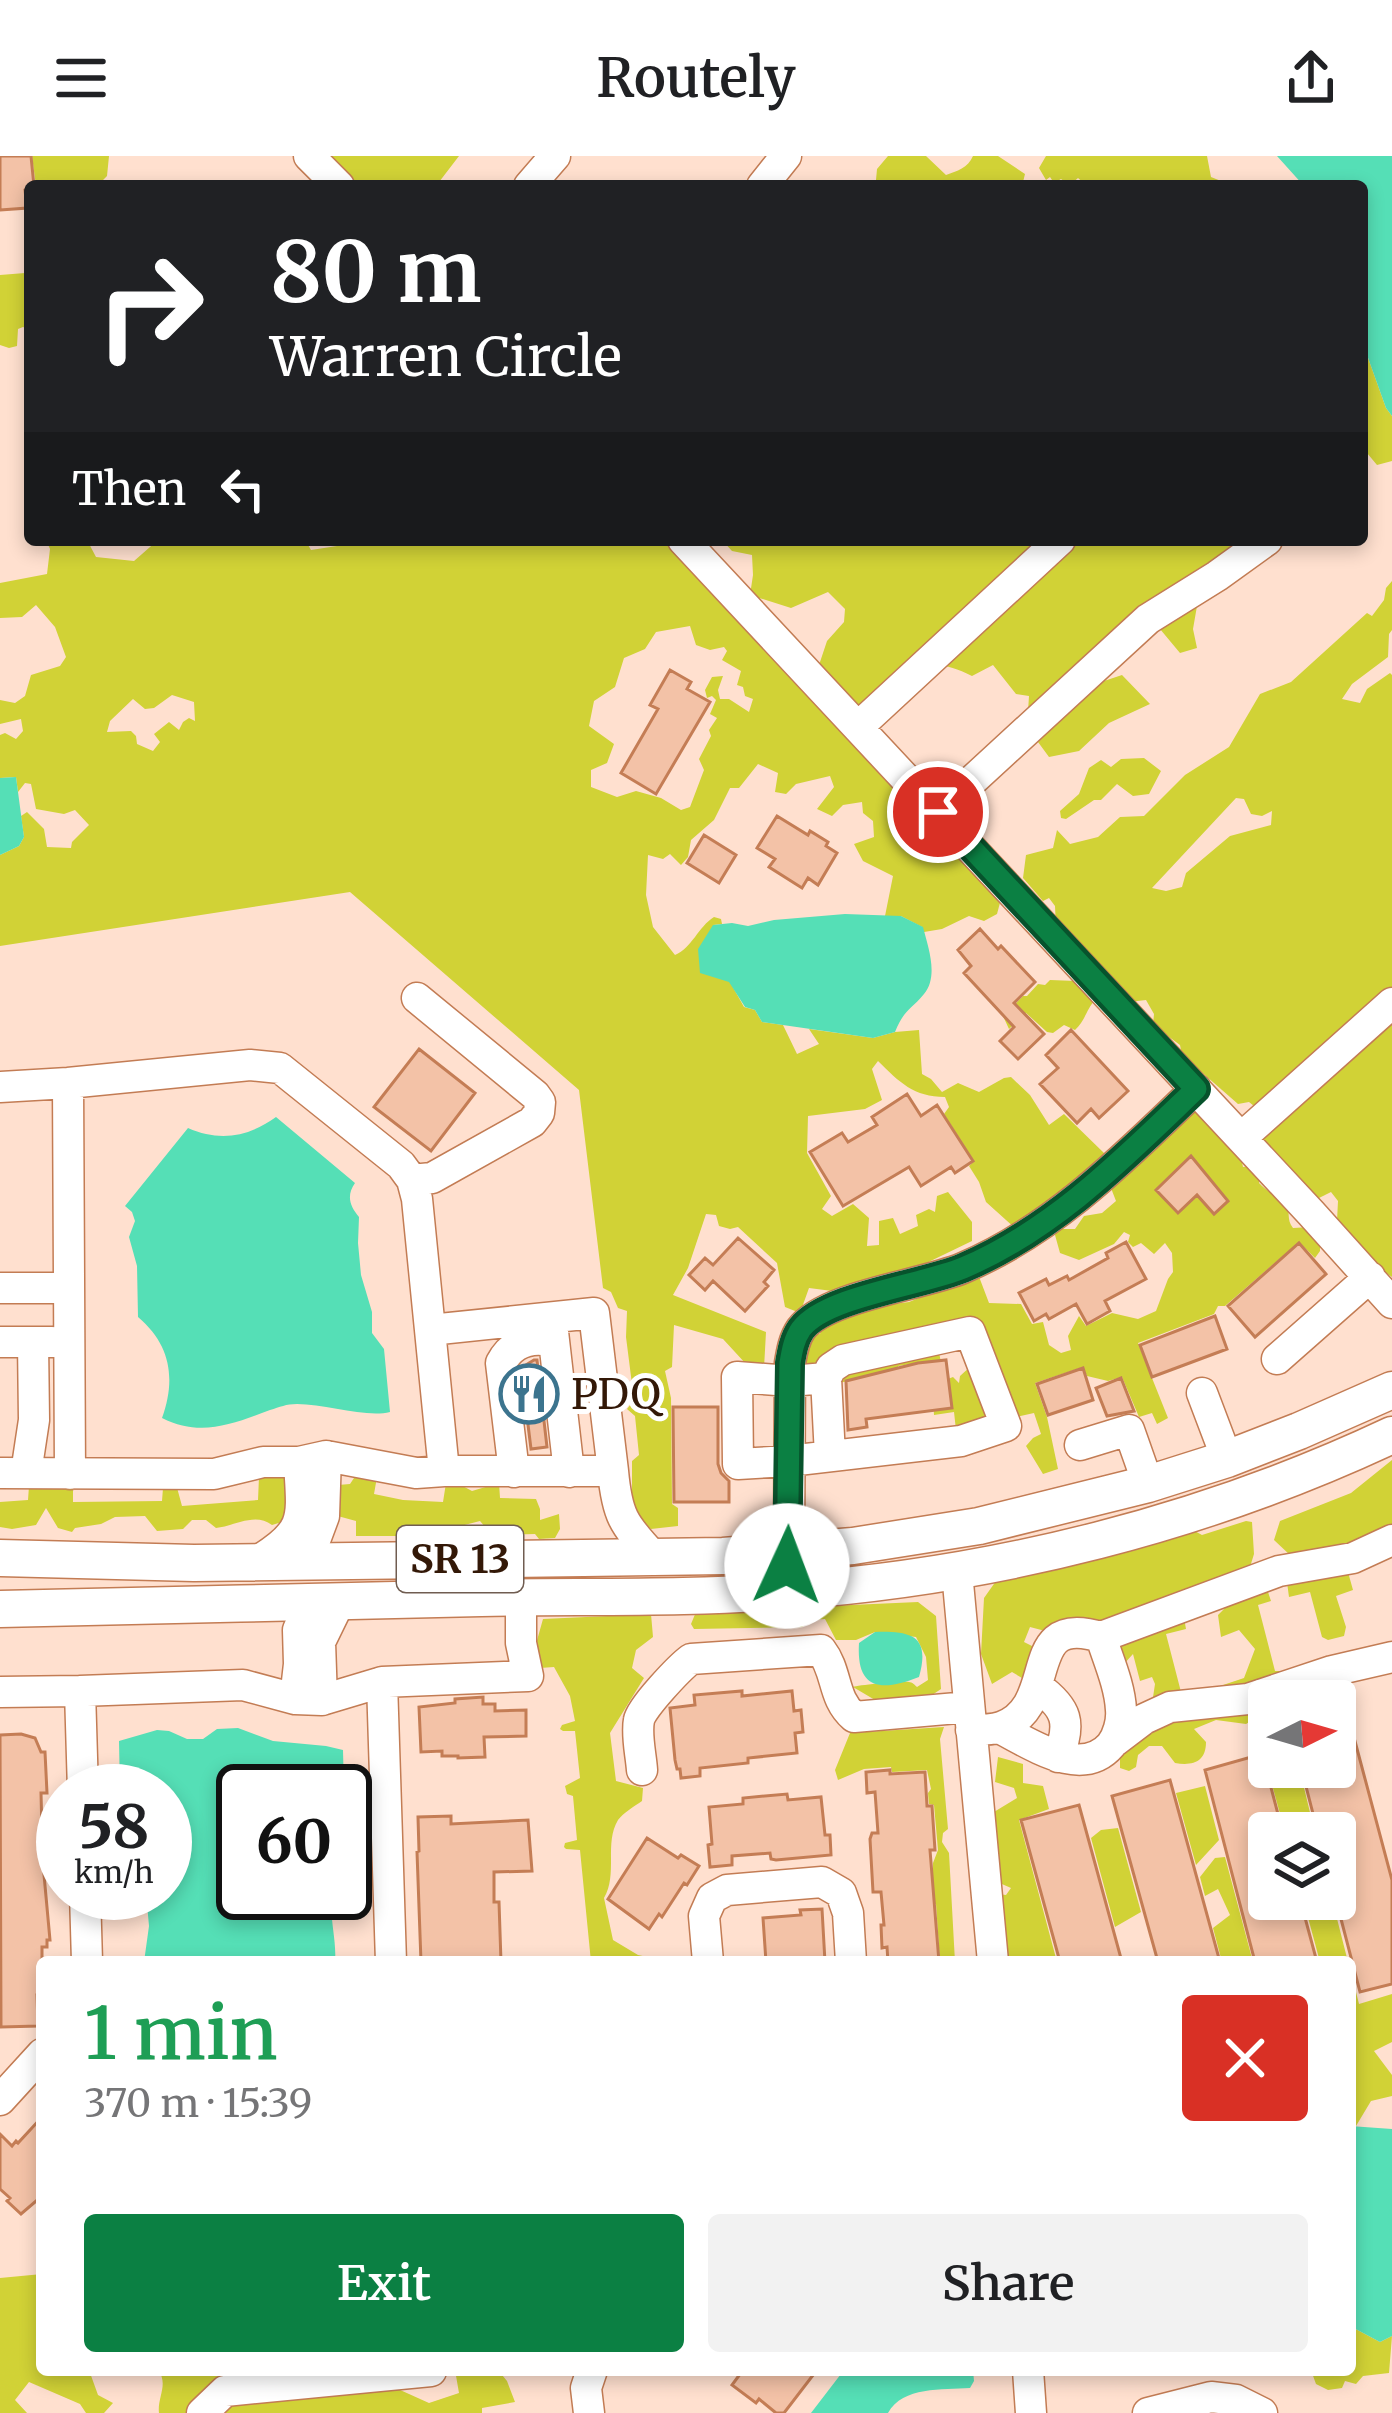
<!DOCTYPE html>
<html lang="en">
<head>
<meta charset="utf-8">
<style>
  body { margin:0; font-family:Merriweather,serif; background:#f2f2f2; color:#202124; height:100vh; display:flex; flex-direction:column; font-size:45px; white-space:nowrap }
  * { box-sizing:border-box; margin:0 }
  p { font-size:39px; color:#757577 }
  .icon { flex:none; width:66px; height:66px; fill:none; stroke:currentColor; stroke-width:2; stroke-linecap:round; stroke-linejoin:round }
  .map { position:relative; flex:1; overflow:hidden }
  .sheet { position:absolute; left:36px; top:1800px; width:1320px; height:420px; display:flex; flex-direction:column; background:#fff; border-radius:12px; box-shadow:0 6px 18px #0003 }
  .sheet>* { flex:none }
  .top-card { position:absolute; left:24px; top:24px; width:1344px; height:366px; border-radius:12px; box-shadow:0 6px 18px #0003; background:#202124; color:#fff; overflow:hidden }
  .needle { width:78px; rotate:85deg }
  .tools { position:absolute; left:1248px; top:1524px; display:grid; gap:24px }
  .tools a { display:grid; place-items:center; width:108px; height:108px; border-radius:12px; background:#fff; box-shadow:0 6px 18px #0003; font-size:60px }
  .speed { position:absolute; left:36px; top:1608px; display:flex; gap:24px; font-size:60px; font-weight:700; text-align:center }
  .speed>* { display:grid; place-content:center; width:156px; height:156px; border-radius:50%; background:#fff; box-shadow:0 6px 18px #0003; line-height:1 }
  .speed small { font-size:30px; font-weight:400 }
  .speed .limit { border:6px solid #111; border-radius:18px; background:#fff; color:#111 }
  .pin { position:absolute; display:grid; place-items:center; width:102px; height:102px; color:#fff; margin:-51px; border:6px solid #fff; border-radius:50%; box-shadow:0 3px 12px #0007 }
  .me { position:absolute; width:132px; margin:-66px; rotate:2deg; stroke-linejoin:round; filter:drop-shadow(0 0 9px #0008) }
  .turn { display:flex; align-items:center; gap:42px; height:252px; padding:0 48px; font-size:54px }
  .turn .icon { width:156px; height:156px; stroke-width:2.5 }
  .turn b { display:block; font-size:84px; line-height:102px }
  .then { display:flex; align-items:center; height:114px; padding:0 48px; background:#0003; gap:24px; font-size:45px }
  .round { display:grid; place-items:center; flex:none; width:126px; height:126px; border-radius:12px; background:#f2f2f2 }
  .summary { display:flex; align-items:center; justify-content:space-between; height:204px; padding:0 48px }
  h1 { font-size:72px; font-weight:600; line-height:90px; color:#1e9e55 }
  .action { display:flex; gap:24px; margin-top:auto; padding:24px 48px }
  .action a { flex:1; height:138px; border-radius:12px; background:#0b8043; color:#fff; font-size:48px; font-weight:600; line-height:138px; text-align:center }
  .action a+a { background:#f2f2f2; color:#202124 }
  header { display:flex; justify-content:space-between; align-items:center; height:156px; padding:0 48px; background:#fff; font-size:54px; font-weight:600 }
  .map>svg:first-child { display:block }
  .green { fill:#d1d236; fill-rule:evenodd }
  .water { fill:#55dfb6 }
  .building { fill:#f3c2a7; stroke:#c47d55; stroke-width:3 }
  .lines { fill:none; stroke-linecap:round; stroke-linejoin:round }
  .minor-casing { stroke:#c37c54; stroke-width:33 }
  .major-casing { stroke:#c37c54; stroke-width:39 }
  .minor { stroke:#fff; stroke-width:30 }
  .major { stroke:#fff; stroke-width:36 }
  .route-casing { stroke:#07532c; stroke-width:30 }
  .route { stroke:#0b8043; stroke-width:21 }
  .labels { text-anchor:middle; dominant-baseline:central; stroke-width:10; stroke-linejoin:round; paint-order:stroke }
  .shield { fill:#fff; stroke:#705d51; stroke-width:3 }
  .shield-label { font-size:39px; font-weight:bold; fill:#331807 }
  .poi-label { font-size:42px; fill:#331807; stroke:#fff; text-anchor:start }
</style>
</head>
<body>
<header><svg class="icon" aria-label="menu" viewBox="0 0 24 24"><path d="M4 6h16M4 12h16M4 18h16"/></svg>Routely<svg class="icon" aria-label="share" viewBox="0 0 24 24"><path d="M12 15V3M7 8l5-5 5 5M5 13v7h14v-7"/></svg></header>
<div class="map">
<svg width="1392" height="2257" viewBox="0 0 1392 2257">
  <rect width="100%" height="100%" fill="#ffe0cf"/>
  <path class="green" d="M32,0h77l-2,20 -10,10h-61z
    M326,0h133l-23,30h-85z
    M888,0h38l20,19c11,-4 22,-7 27,-19h25l27,18 -3,12h-139l-7,-6 1,-11z
    M1046,0h161l4,21 10,4 1,5h-135l-9,-8 -8,7 -9,-6 -7,4 -4,-6 -4,3 -7,-12z
    M30,101v73l-7,-3 -5,2 -1,17 -8,2 -9,-3v-70l25,-2v-15z
    M1362,185l24,67 6,8v45l-15,4 -15,-18z
    M46,384h41l9,17 38,4 24,-21h131l18,3 4,7 26,-4 4,-6 13,5 22,-5 9,6 18,-6h261l337,359 -4,15 -13,7 -15,-5 -27,13 -18,3 -2,-5 -21,-11h-16l8,-40 -30,-15 -9,-17 20,-7 -1,-16 -10,-8 -1,-11 -19,3 -11,11 -15,-7 17,-22 -4,-11 -34,8 -10,10 -11,-2 3,-19 -20,-9 -19,24h-9l-16,32 -23,20 -3,17 -7,8 -11,-11 -7,5 -15,-4 -2,40 7,32 22,28c17,-7 23,-28 39,-38l7,2 1,5 -9,1 17,57 14,25 11,3 7,12 21,3 14,29 22,-10 -10,-15 64,9 22,-6 24,-2 3,44 9,5 11,13 16,-9 21,9 25,-14 7,-1 19,18 19,30 15,-11 41,40 -89,75 -30,-27 -7,-20 -10,-16 5,-5 -30,-47 5,-7 -4,-10c-31,0 -46,-15 -67,-36l-6,8 10,31 -17,9 -57,7 -1,37 24,43 -9,13 10,7 21,-12 16,14 -2,28 12,-1v-24l14,-3 7,16 18,-8 -2,-11 13,-6 6,3 2,-16 11,-4 24,30v19l-58,28 -74,23 -31,-4 -9,25 -15,-6 -8,-44 -39,-36 -8,2 -11,-3 -3,-11 -10,-1 -18,54 -15,27 93,37 -2,36 -18,-4 -23,-25 -49,-14 -2,42 -7,4 6,27 1,106 6,4v18l-27,3 -19,-16v-52l7,-6 -4,-39 -8,-7 7,-9 -8,-63 1,-26 -9,-3 -7,-16 -8,-4 -24,-198 -229,-198 -350,54v-91l19,-9 5,-9 -3,-21 6,-4 17,17 3,18 24,1 1,-6 17,-17 -14,-15 -11,4 -28,-5 -5,-25 -6,-1 -7,9 -2,-15 -16,1v-43l5,-2 11,6 7,-8 -2,-12 -21,5v-24l15,3 10,-7 6,-21 29,-9 6,-9 -11,-30 -19,-22 -14,12 -22,1v-35l47,-9 3,-25zM690,470l6,19 14,5 14,-3 3,4 -5,9 19,11 -4,14 6,2 2,9 8,3 -4,13 -20,-13h-9l-2,-9 5,-14 -11,1 -7,13 2,8 5,-2 4,4 -6,14 7,4 -8,12 2,6 -12,23 5,11 -14,37 -9,3 -20,-12 -25,-7 -19,6 -26,-10v-17l16,-7 7,-19 -25,-18 5,-25 21,-14 9,-29 21,-9 11,-17zM172,539l22,7 1,19 -6,-3 -6,4 -4,8 -10,-8 -15,12 6,8 -7,9 -16,-7 -1,-8 -5,-5 -24,1 3,-11 23,-22 12,10 9,-1z
    M722,384h533l5,11 -103,45 40,10 -4,23 4,19 -17,5 -20,-24 -73,43 5,13 30,-10 28,29 -41,19 -30,28 -30,6 -22,-30 2,-31 -13,-2 -23,-29 -21,11c-50,-26 -67,1 -103,32l-21,-5 -31,-32 10,-30 17,-19 1,-13 -17,-17 -37,16 -41,-13 3,-20 -1,-20 -20,-4z
    M1392,425v49l-3,4 -1,23 -36,27 -10,15 18,4 7,-14 23,-16 2,2v602l-13,-9 -42,-47 1,-20 -7,-9 -14,7 -55,-57 2,-28 -15,-12 -11,2 -56,-49 -2,-10 -27,-20 1,-11 -8,-14 -17,2 -73,-74 -1,-22 -6,-8 -6,3 -20,-23 3,-23 27,-7 4,-18 13,14 28,-7 22,-20 24,-1 41,-41 44,-28 31,-53 31,-12 76,-69 5,3 12,-16 2,-12zM1236,642l8,1 7,15 11,2 10,-5 -1,14 -41,11 -44,37 -4,14 -16,4 -14,-3z
    M1144,602l17,13 -12,23 -16,2 -16,-12 -16,16h-7l-28,19 -5,-1 -1,-7 19,-17 10,-26 12,-8 10,7 10,-8z
    M1050,824l26,1 20,18c-10,10 -10,21 -21,31l-11,-5 -11,8 -6,-1 -21,-19 -17,16 -6,-13 20,-20h4l11,-12 7,1z
    M1190,950c20,5 51,40 53,61l7,-1 10,9 -1,8c8,9 25,16 27,21 5,9 0,15 7,24l18,-1 9,10v14l-5,7 -16,-16 -74,64h-7l-4,8 -76,29 30,75 -11,6 -5,-11 -13,4 -17,-40 -14,4 -21,-5 -4,-9 -48,16 12,34 11,52 -15,5 -17,-28 7,-8 8,-4 -7,-21 -78,17 -2,-18 -20,3 -2,-30 21,-8 6,6 1,-7 11,-10 -2,-24 -30,11 3,13 -18,-4 -26,4v7l-8,2 -53,8 -37,-16 11,-32 9,-1 4,-13 18,-10 67,-9 69,-28 11,29 32,1 11,20 11,-2 6,23 12,8 10,-3 -3,-14 11,-20 7,10 26,-13 26,6 18,-8 12,-32 5,-7 -1,-19 -7,-10 -11,11 -13,-11 -8,4 -5,-5 2,-7 -6,-3 -10,12 -35,16 -19,-7 -5,-18 3,-6h17l9,-13 18,-3 14,-12 -7,-18z
    M1392,1304v66l-41,20 -60,10 -17,-16 6,-19 71,-28z
    M281,1319l11,10v34l-20,6c-17,-13 -37,1 -56,3l-10,-8h-14l-9,9 -26,2 -12,-15 -30,1 -14,7 -26,4 -3,4 -14,-4 -12,-20 -10,17 -24,4 -12,-2v-25l28,-2 1,-14 44,-1v17l89,-1 1,-13 13,-4 6,22 76,-6 1,-23z
    M356,1319l21,2 -3,17 29,6 40,2 3,-19h11l15,8 27,-8 1,15 36,1 4,10v11l19,-6 1,15 -5,9 -16,1 -4,-5 -43,1 -12,-14 -27,7 -4,8h-93v-15l-22,-6 4,-30 12,-1z
    M1246,1365l6,1 2,32 -4,13 -159,58 -30,-4 -12,11 -19,-5 -6,15 16,8 -18,28 -10,-6 -20,12 -11,-30 3,-56 12,-17 92,-20 103,-32 11,6z
    M1346,1409l7,25 -17,6 10,31 -2,9 -16,4 -6,-3 -12,-45 -21,5 -3,-22z
    M1266,1430l5,15 -13,4 17,66h5l2,9 -59,18 -6,-11 27,-9 11,-29 -16,-19 -18,7 -3,-22 15,-15z
    M918,1446l18,14 5,73 -9,6 -57,5 -22,-13c5,-2 52,-6 56,-5 3,0 6,3 8,5l11,-7 -2,-23 -10,-20 -41,-5 -19,8h-20l-11,-21 -14,1 -9,7 -108,2 -3,-5 5,-12z
    M651,1458l2,23 -17,13 -4,18 12,10 -34,55 6,48 27,7 -1,13c-7,5 -19,12 -24,19 -14,23 0,54 -14,78l9,42 25,15 33,7h-80l-11,-112 -14,-1 -2,-2 1,-4 12,-3 -4,-44 -6,-2 -2,-8 15,-8 -5,-47h-12l-3,-2 2,-4 13,-4 -5,-25 -16,-29 -14,1 -4,-24 7,-25z
    M1184,1462l2,11 -20,5 15,58 -29,12 3,-20 -3,-7 -12,4 -7,-27 -10,11 -6,-26z
    M1269,1545v9l-23,14 -30,-4 -22,9 12,13c0,20 -13,24 -31,21l-13,-17h-13l-11,9 -2,12 -7,4 -9,-3v-21l34,-27z
    M944,1571l-4,12 8,90 -5,4 -1,9 7,11 6,109h-15l-4,-58 -18,1 1,-17 14,-2v-23l5,-13 -4,-45 -5,-1 -1,-11 3,-4 -4,-19 -35,2 -1,-5 -27,2 -26,11 -3,-10 15,-37z
    M998,1601l25,7v19l20,3 6,23 -30,11 38,142h-54l-5,-68 8,1 5,-7 -16,-7 -6,-66 28,-17 -3,-10 -19,-6z
    M1280,1611h19l16,66 -30,-1 -17,-62z
    M1205,1630l14,54 -23,25 -20,-72z
    M1118,1672l23,84 -26,15 -24,-89 10,-8z
    M1225,1701l28,105h-31l-9,-34 17,-13 -12,-26 -13,7 -5,-19 15,-19z
    M1303,1743h29l16,63h-28z
    M1350,1812l9,36 33,-10v48l-18,9 18,24v21l-21,5 -15,25h-6z
    M42,2118v96h47l9,25 15,8 -9,10h-18l-6,-9 -51,-22 -14,18 12,13h-27v-135z
    M1350,2170l30,16 12,-6 -3,37 -26,3 -7,8 -11,-3 -3,7 -14,2 -12,-6 -4,-11 -4,2 -23,-5h65z
    M158,2214h163l68,15 40,18 30,-10 -4,-23h43l9,11 8,21 -33,6v5h-323c-2,-15 10,-29 -1,-43z"/>
  <path class="water" d="M1277,0h115v260l-6,-8 -24,-67v-155h-58z
    M16,621l8,60 -5,9 -19,9v-77z
    M845,758l56,2 22,11c5,20 16,49 1,67 -14,17 -19,14 -29,38l-22,6 -111,-16 -7,-12 -10,-3 -16,-25 -29,-9 -2,-24 15,-24 19,-2 16,3 26,-6z
    M276,961l79,66c-9,13 -5,23 4,34l-1,26 3,32 11,37v21l12,16 6,63c-24,6 -64,-8 -93,-8 -11,0 -17,3 -27,6 -39,15 -70,27 -108,8 14,-39 9,-73 -24,-101l-1,-51 -8,-29 6,-16 -3,-9 -7,-6 63,-78c32,14 60,9 88,-11z
    M875,1476c35,-1 56,3 44,45 -38,15 -63,13 -60,-34z
    M238,1572l35,13 53,5 17,4 1,41h-101v102h90c-5,23 4,45 2,69h-191l5,-36 -3,-33h19v-102h-45l-1,-50 38,-11 12,1 18,8h16l14,-10z
    M1350,1970l42,3v207l-12,6 -30,-16z
    M844,2214h129l1,11 -4,7c-28,2 -67,-2 -82,25h-77z"/>
  <path class="building" d="M0,0h31l3,30 -9,4 2,18 -27,2z
    M670,514l21,12 -4,7 23,13 -54,92 -35,-21 37,-64 -8,-4z
    M777,660l31,19 2,-4 18,11 -2,4 11,7 -19,32 -10,-7 -6,10 -33,-21 6,-8 -18,-11z
    M704,679l32,20 -17,28 -32,-20z
    M980,773l18,20 3,-3 34,36 -21,21 30,31 -26,25 -18,-18 14,-14 -50,-54 7,-7 -13,-16z
    M1071,874l57,61 -29,27 -8,-9 -14,14 -37,-39 18,-16 -12,-13z
    M419,893l56,44 -44,58 -57,-44z
    M907,938l14,22 16,-11 36,56 -18,12 -4,-6 -30,19 -12,-19 -66,39 -33,-54 32,-19 6,9 29,-17 -5,-8z
    M1191,1000l37,45 -14,13 -17,-19 -19,18 -22,-23z
    M738,1082l36,32 -10,12 4,4 -23,25 -32,-30 -8,9 -16,-15 16,-17 8,7z
    M1126,1086l20,37 -41,22 5,10 -23,13 -11,-20 -27,15 -3,-5 -12,7 -15,-28 27,-14 3,6 18,-9 2,4 39,-22 -2,-5z
    M1299,1087l27,31 -71,63 -27,-31z
    M1215,1160l12,33 -75,28 -12,-32z
    M534,1204h3l10,87 -16,2 -10,-81z
    M946,1204l6,48 -86,11 1,8 -19,3 -2,-49 72,-18z
    M1083,1212l10,32 -45,15 -11,-31z
    M1121,1222l13,33 -27,5 -11,-28z
    M673,1251h45v57l3,9 8,8v21h-55z
    M742,1535v5l50,-5 2,20 7,-1 2,22 -8,1 2,20 -49,5v5l-48,5v8l-19,2 -1,-9h-3l-2,-9 -5,-52 25,-3 -1,-10z
    M483,1541v7h12v7l31,-1v26l-42,1 1,20 -27,1v-2h-16v-5l-21,1 -2,-45 36,-4v-4z
    M1352,1574l40,150v104l-32,8 -25,-96v-63h-17l-17,-66h34v-33z
    M21,1578l14,4 6,14h4l2,41h-6l1,38h-2l10,109h-3v7h-5v48h-5l1,31 -37,1 -1,-292z
    M1269,1596v28l14,53h-14v66h31l17,63h-62l-50,-192z
    M890,1614v4l35,-2 2,34h5l3,44h-5l9,112h-51l-1,-15 -5,1 -1,-23h3l-3,-33h-8l-3,-53 2,-6h6l-3,-41 -8,1 -1,-21z
    M1170,1624l50,182h-62l-46,-166z
    M787,1638l1,6 33,-3 4,38h5l1,20 -55,5 -5,-1 -1,-6 -38,3v9l-22,2 -2,-22 4,-1 -3,-37 34,-3v-6z
    M1079,1649l43,157h-62l-39,-142z
    M451,1660v8l77,-4 4,51 -38,1v30h5l2,60h-80l-4,-110 2,-1 -1,-34z
    M647,1682l31,20 3,-3 18,11 -12,19 -3,-2 -22,34 -3,-3 -10,15 -41,-30z
    M822,1753l3,53h-59l-3,-44 38,-3 -1,-5z
    M42,1961v79l-21,18 -14,-13 3,-3 -10,-9v-55l12,12 4,-5 2,2z
    M743,2214h74l-33,43h-8l-17,-14 -3,4 -24,-18z"/>
  <g class="lines">
    <defs>
      <path id="minor" d="M309,0l30,30
        M529,30l26,-30
        M762,30l24,-30
        M683,384l628,673 81,90
        M858,571l202,-187
        M938,656l210,-193 69,-43 50,-36
        M68,927l2,391
        M0,931l68,-4 182,-18 30,3 121,97 11,15 5,19 27,272 -28,2 -90,-17 -27,6h-36l-49,12 -214,-1
        M1241,982l151,-135
        M412,1024l20,-2 100,-56 7,-9 1,-11 -5,-7 -118,-97
        M0,1132h69
        M552,1167l17,149
        M430,1174l164,-17 19,158h-169
        M0,1186h52
        M1277,1203l93,-82
        M826,1222l-36,3 -53,-4 1,87 51,-3 172,-20 45,-15 -36,-94 -127,28 -12,8 -5,10 4,78
        M1202,1237l25,66
        M1080,1289l49,-15 19,54
        M613,1315c4,44 10,53 40,85
        M514,1316l-13,-109c11,-21 31,-27 53,-21
        M26,1317l8,-53 -1,-78
        M789,1396l1,-189c2,-12 4,-24 11,-34 24,-33 122,-44 162,-61 92,-39 162,-111 233,-179
        M308,1403l16,-43 2,-60
        M259,1404c49,-30 43,-43 40,-98
        M957,1416l36,390
        M382,1526l146,-6 -7,-33v-46
        M1038,1531c29,21 34,36 20,70
        M0,1536l80,-1
        M295,1543l4,-35 -1,-34 12,-28
        M322,1544l-2,-58 20,-41
        M999,1572c31,15 82,52 112,17 7,-9 11,-24 10,-35 -1,-24 -13,-51 -20,-73
        M971,1574c9,0 21,0 30,-3 61,-22 17,-115 100,-90l178,-66 74,-13 39,-18
        M1115,1585l29,-22 26,-12 78,-8 84,-28 60,-14
        M642,1614c-1,-15 -6,-35 -3,-50 2,-12 41,-53 52,-61l130,-9c17,22 11,48 33,67l115,-10
        M83,1635l-3,-100 163,-6 52,14 27,1 60,-18 9,280
        M85,1737l2,69
        M708,1806l-4,-46 8,-18 15,-8 95,-8 19,11 7,20 3,49
        M0,1944l42,-46
        M1028,2214l3,43
        M202,2257l23,-22 206,-20
        M589,2257l-3,-25 6,-18
        M1148,2257l63,-16 25,3 26,13"/>
      <path id="major" d="M0,1402l194,5 389,-5 140,-2 130,-10 126,-20 169,-42 79,-25 72,-28 93,-41
        M0,1453c160,-3 321,-8 481,-11 102,-2 206,1 308,-7 207,-15 416,-68 603,-156"/>
    </defs>
    <use href="#minor" class="minor-casing"/>
    <use href="#major" class="major-casing"/>
    <use href="#minor" class="minor"/>
    <use href="#major" class="major"/>
  </g>
  <g class="lines">
    <defs>
      <path id="route" d="M787,1410l3,-203c2,-12 4,-24 11,-34 25,-33 122,-44 162,-61 92,-39 162,-111 233,-179l-258,-277"/>
    </defs>
    <use href="#route" class="route-casing"/>
    <use href="#route" class="route"/>
  </g>
  <defs>
    <symbol id="restaurant-ring" viewBox="-11 -11 22 22"><circle r="9.5" fill="#fff" stroke="#3c748e" stroke-width="1.5"/><path d="M-5-6h1v4h1v-4h1v4h1v-4h1v5L-1.5 .5V6h-2V.5L-5-1ZM5-6V6H3V1.5H1.5Q1.5-4 5-6Z" fill="#3c748e"/></symbol>
  </defs>
  <g fill-rule="evenodd">
    <use href="#restaurant-ring" x="496" y="1205" width="66" height="66"/>
  </g>
  <g class="labels">
    <rect class="shield" x="397" y="1370" width="126" height="66" rx="9"/>
    <g class="shield-label">
      <text x="460" y="1403">SR 13</text>
    </g>
    <g class="poi-label">
      <text x="571" y="1238">PDQ</text>
    </g>
  </g>
</svg>
<div class="tools">
<a><svg class="needle" viewBox="-14 -14 28 28"><path d="M0-13l5 13h-10z" fill="#e53935"/><path d="M0 13l5-13h-10z" fill="#757577"/></svg></a>
<a><svg class="icon" aria-label="layers" viewBox="0 0 24 24"><path d="M12 4l9 5-9 5-9-5zM3 14l9 5 9-5"/></svg></a>
</div>
<div class="speed"><div>58<small>km/h</small></div><div class="limit">60</div></div>
<div class="pin" style="left:938px;top:656px;background:#d93025"><svg class="icon" aria-label="arrive" viewBox="0 0 24 24"><path d="M6 21V4h12l-3 4 3 4H6"/></svg></div>
<svg class="me" style="left:787px;top:1410px" viewBox="-20 -20 40 40"><circle r="19" fill="#fff"/><path d="M0-13L10 11 0 6-10 11z" fill="#0b8043"/></svg>
<div class="top-card">
<div class="turn"><svg class="icon" aria-label="right" viewBox="0 0 24 24"><path d="M7 20v-9h11M14 6l5 5-5 5"/></svg><div><b>80 m</b>Warren Circle</div></div>
<div class="then">Then<svg class="icon" aria-label="left" viewBox="0 0 24 24"><path d="M17 20v-9H6M10 6l-5 5 5 5"/></svg></div>
</div>
<section class="sheet">
<div class="summary"><div><h1>1 min</h1><p>370 m · 15:39</p></div><a class="round" style="background:#d93025;color:#fff"><svg class="icon" aria-label="close" viewBox="0 0 24 24"><path d="M6 6l12 12M18 6L6 18"/></svg></a></div>
<div class="action"><a>Exit</a><a>Share</a></div>
</section>
</div>
</body>
</html>
